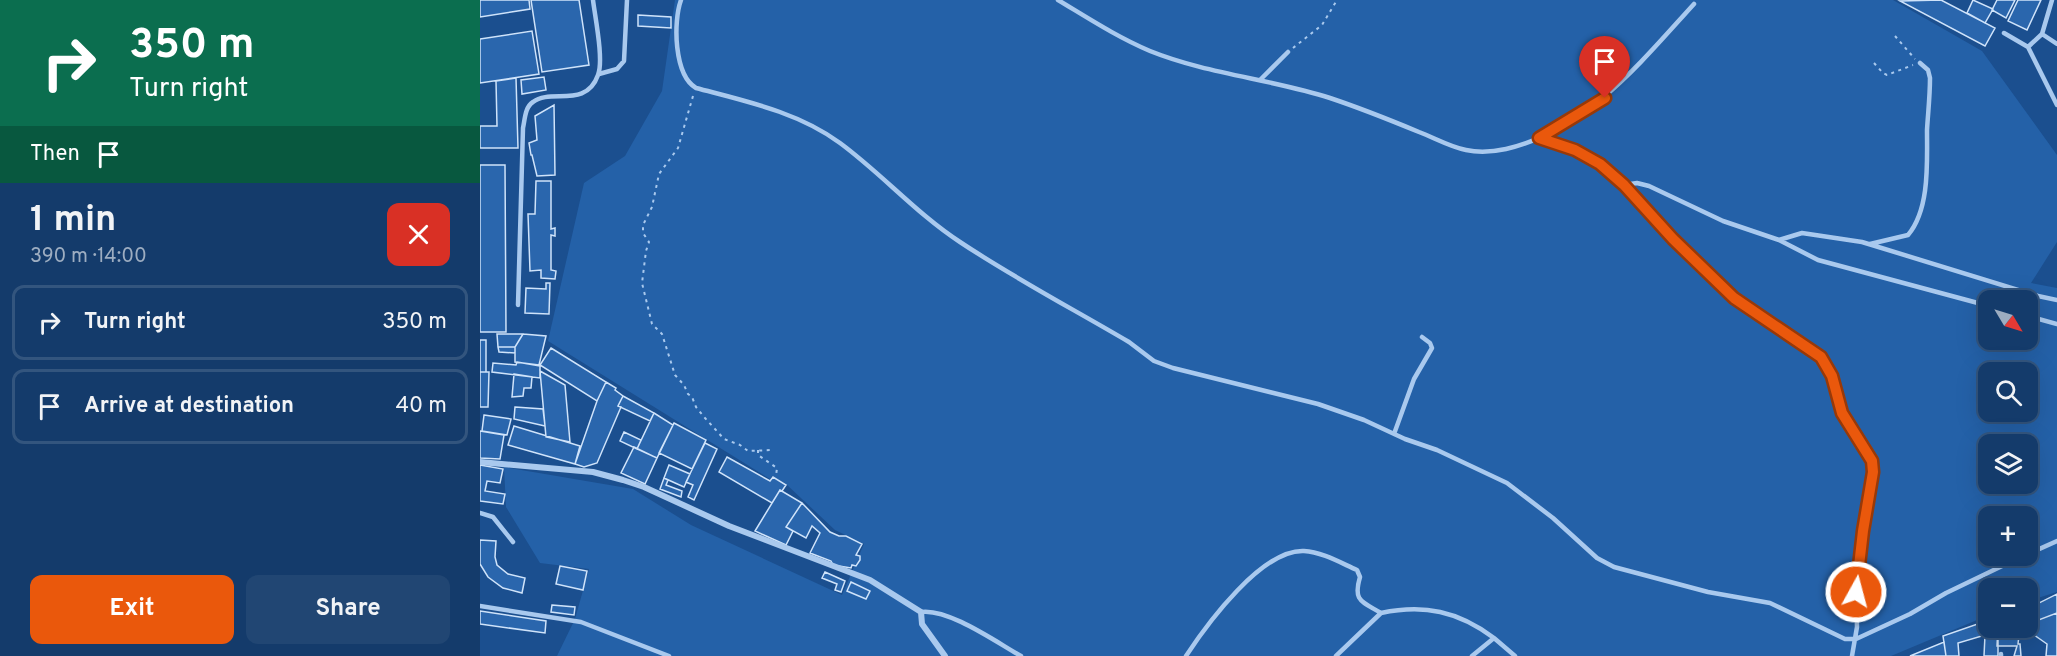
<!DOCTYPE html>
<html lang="en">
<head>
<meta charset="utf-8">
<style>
  body { margin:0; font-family:Overpass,sans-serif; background:#214673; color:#f1f3f6; height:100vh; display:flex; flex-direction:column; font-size:22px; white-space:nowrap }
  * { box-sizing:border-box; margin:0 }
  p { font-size:20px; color:#9dadc1 }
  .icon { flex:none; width:33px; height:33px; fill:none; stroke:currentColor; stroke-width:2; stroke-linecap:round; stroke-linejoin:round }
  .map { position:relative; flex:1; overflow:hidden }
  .sheet { display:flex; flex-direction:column; background:#143b6b; width:480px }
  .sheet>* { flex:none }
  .top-card { background:#0b6e4f; color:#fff; overflow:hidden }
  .needle { width:39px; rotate:128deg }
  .tools { position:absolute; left:1498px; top:290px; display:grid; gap:12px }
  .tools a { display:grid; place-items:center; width:60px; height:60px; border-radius:12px; background:#143b6b; box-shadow:0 6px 24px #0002,0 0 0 2px #33557e; font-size:30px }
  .pin { position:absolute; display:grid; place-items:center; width:51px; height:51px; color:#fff; margin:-62px -26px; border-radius:50% 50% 50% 0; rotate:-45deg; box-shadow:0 0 6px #0007 }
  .pin .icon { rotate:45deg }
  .me { position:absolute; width:66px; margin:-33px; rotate:7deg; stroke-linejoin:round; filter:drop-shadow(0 0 4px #0008) }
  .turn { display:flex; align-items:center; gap:21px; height:126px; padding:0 30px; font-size:27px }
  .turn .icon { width:78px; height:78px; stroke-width:2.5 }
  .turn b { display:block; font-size:42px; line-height:51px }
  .then { display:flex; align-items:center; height:57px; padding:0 30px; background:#0003; gap:12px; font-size:22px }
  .round { display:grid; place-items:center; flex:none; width:63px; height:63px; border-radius:12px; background:#214673 }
  .summary { display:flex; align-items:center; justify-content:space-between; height:102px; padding:0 30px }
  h1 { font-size:36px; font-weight:700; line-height:45px }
  .primary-button { display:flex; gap:12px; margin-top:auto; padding:12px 30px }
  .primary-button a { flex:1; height:69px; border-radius:12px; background:#ea580c; color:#fff; font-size:24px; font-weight:700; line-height:69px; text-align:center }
  .primary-button a+a { background:#214673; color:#f1f3f6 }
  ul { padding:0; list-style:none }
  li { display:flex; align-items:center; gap:18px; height:75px; margin:0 12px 9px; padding:0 18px; border:3px solid #33557e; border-radius:12px }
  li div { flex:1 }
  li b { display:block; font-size:22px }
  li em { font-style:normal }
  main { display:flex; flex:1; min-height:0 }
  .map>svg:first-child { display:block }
  .green { fill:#2461a8; fill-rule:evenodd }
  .building { fill:#2a66ad; stroke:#cfe3fa; stroke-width:1.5 }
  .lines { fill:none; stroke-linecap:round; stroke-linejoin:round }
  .path { stroke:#a9c9ee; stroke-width:2; stroke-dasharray:3 4.5; stroke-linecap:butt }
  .service { stroke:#a9c9ee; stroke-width:4.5 }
  .minor { stroke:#a9c9ee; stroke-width:6 }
  .route-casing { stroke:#983908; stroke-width:15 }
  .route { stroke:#ea580c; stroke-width:10 }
</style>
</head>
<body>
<main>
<section class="sheet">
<div class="top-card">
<div class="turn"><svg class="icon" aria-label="right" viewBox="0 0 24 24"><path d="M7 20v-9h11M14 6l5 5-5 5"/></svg><div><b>350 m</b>Turn right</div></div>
<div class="then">Then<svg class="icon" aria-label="arrive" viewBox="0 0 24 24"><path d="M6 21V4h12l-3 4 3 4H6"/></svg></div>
</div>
<div class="summary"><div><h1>1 min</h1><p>390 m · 14:00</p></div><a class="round" style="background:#d93025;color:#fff"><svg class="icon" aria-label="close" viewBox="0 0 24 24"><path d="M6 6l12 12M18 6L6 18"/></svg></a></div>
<ul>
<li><svg class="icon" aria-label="right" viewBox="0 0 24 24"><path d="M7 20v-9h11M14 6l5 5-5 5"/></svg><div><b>Turn right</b></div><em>350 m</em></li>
<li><svg class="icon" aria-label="arrive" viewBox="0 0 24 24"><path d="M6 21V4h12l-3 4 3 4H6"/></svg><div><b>Arrive at destination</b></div><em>40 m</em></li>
</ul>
<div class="primary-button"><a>Exit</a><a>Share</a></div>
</section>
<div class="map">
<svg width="1577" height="656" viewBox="0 0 1577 656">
  <rect width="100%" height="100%" fill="#1b4f8f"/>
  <path class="green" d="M195,0h1218l89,51 75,104v87l-26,41 26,5v304l-29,9v-13h-39v27l-98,41h-1334l18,-37 14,-50 -49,-6 -34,-56 -2,-40 129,22 58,36 151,70 22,-51 -29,-14 -49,-46 -14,-8 -2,3 -222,-138 36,-158 41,-27 37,-65zM1509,300h39v39h-39zM1509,372h39v39h-39zM1509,444h39v39h-39zM1509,516h39v39h-39z"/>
  <path class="building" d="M0,0h49l1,9 -50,8z
    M51,0h48l10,65 -47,7z
    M1461,0l54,28 -10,18 -85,-45z
    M1493,0l20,9 -8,14 -18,-10z
    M1517,0h18l-9,18 -14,-8z
    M1538,0h23l-14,30 -19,-9z
    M158,15l33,2v11l-33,-2z
    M52,31l7,43 -59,9v-44z
    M64,77l2,13 -24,4 -1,-14z
    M36,78l2,70h-38v-22h17l-1,-45z
    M74,105l1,70 -18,1 -5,-21h-1l-2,-12 8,-3 -2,-24z
    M0,165h25l1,167h-26z
    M56,181h15v48l4,-1v8l-4,-1v35l5,1 -1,8 -14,-1v-8l-11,1 -2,-57h7z
    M66,283h4l-1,31 -24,-1 1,-25 20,1z
    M17,334h26l-8,13h-17z
    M43,334l23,2 -7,29 -24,-3v-15z
    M0,340h6v32h-6z
    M18,347h17v6l-16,-1z
    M71,348l55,34 -9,19 -57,-36z
    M37,362l23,4v12l-48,-6 1,-9 23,2z
    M60,371l25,14 5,57 -24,-5z
    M0,372h9l-1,35h-8z
    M34,374l18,3 -1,11h-7l-1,8 -11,1z
    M126,382l10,6 -1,2 8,6 -5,10 3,1 -24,56 -13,4 -9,-3 22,-63z
    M143,396l31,17 -4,8 -32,-15z
    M35,407l28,2 2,17 -31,-7z
    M174,413l19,12 -16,33 -20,-9z
    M4,415l27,4 -4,16 -25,-4z
    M194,423l32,17 -14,29 -33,-16z
    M34,426l66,20 -5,18 -67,-19z
    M0,431l24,4 -4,24 -20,-1z
    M144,432l17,8 -4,9 -17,-8z
    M225,443l12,6 -23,51 -6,-3 5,-12 -7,-3z
    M154,447l23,11 -12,26 -24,-11z
    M247,457l43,24 3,-4 13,8 -4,6 -2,-1 -8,13 -53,-31z
    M0,465l23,4 -3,14 -13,-2 -2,10 20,3 -2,10 -23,-3z
    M189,465l21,9 -6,13 -20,-9z
    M184,478l4,2 -2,5 16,6 -1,6 -21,-8z
    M300,490l22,13 -16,24 7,4 -7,14 -31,-14z
    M322,503l28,29 9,4h7l16,8 -6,11 4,1v4l-4,6 -4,-1 -1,3 -18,-3 -2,-4 -21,-8 10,-20 -8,-7 -6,12 -20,-11z
    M0,540l16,1 -1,16 2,8 11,9 17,4 -3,15 -19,-5 -15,-11 -8,-13z
    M80,566l27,5 -4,19 -27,-6z
    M345,572l20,9 -4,11 -6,-2 2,-6 -15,-6z
    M371,582l19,9 -4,8 -19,-8z
    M1577,594v19l-29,11 3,-17z
    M72,605l23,2 -1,8 -23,-3z
    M0,611l66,10 -1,12 -65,-9z
    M1577,613v43h-11l1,-12 -13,-9h-15l-1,9h2l1,12h-7l3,-10h-20l1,-19h30v-3z
    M1509,620v7h9v29h-14l1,-21 -27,8 1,13h-13l-3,-20z
    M1464,642l2,14h-36z"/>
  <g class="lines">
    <path class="path" d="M1415,36l20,23
      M813,48l29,-23 15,-25
      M1394,63l9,10 4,2 26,-10
      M213,96l-15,52 -19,26 -7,33 -9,18v8l6,9 -3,9 -4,32 10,41 10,10 13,41 9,10 4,9 4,3 4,10 9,11 19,21 16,6 8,6 23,-1
      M278,450v5l19,13 -1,8"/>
    <path class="service" d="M201,0c-8,22 -7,75 15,88 49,13 102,24 144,55 42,31 77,71 120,99 54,36 113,67 169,100l25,19 19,7 145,36 46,16 41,19 32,11 70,33 46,35 44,40 17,9 94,25 62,11 75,36h11l54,-25 36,-21 79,-38
      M578,0c30,18 59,37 92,51 57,23 121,28 180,47 30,10 60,22 89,34 16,6 31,15 47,18 14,3 26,2 40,-1 81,-19 135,-87 188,-145
      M1572,0l-10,34 15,10
      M1524,33l24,14 29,58
      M1548,47l14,-13
      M119,74l18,-5 7,-8 3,-61
      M780,80l28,-28
      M1059,138l36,12 25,14 24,21 49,54 61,59 87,59 11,19 11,37 29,48 1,11 -10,59 -7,61 1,35 -5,29
      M1144,185l13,-2 12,3 74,35 56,19 23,-7 60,9 176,54 19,4
      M1299,240l39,20 171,46
      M1390,244l38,-9c22,-26 19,-73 19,-105 1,-17 3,-34 3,-52l-2,-8 -8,-7
      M38,305l5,-177c2,-9 2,-21 10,-26 18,-14 53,7 65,-27 6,-15 -3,-58 -5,-75
      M1548,316l29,8
      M914,434l20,-55 18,-31 -2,-5 -8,-6
      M0,513l13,4 20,25
      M1548,554l29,-13
      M0,606l101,16 88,34
      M441,612c27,-4 75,30 100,44
      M901,613c43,-9 77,-2 113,25
      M706,656c21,-32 76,-107 118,-105 18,1 37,12 53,19l3,7c-7,24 1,24 21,36l-45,43
      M992,656l22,-18 21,18
      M1521,656v-2"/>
    <path class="minor" d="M0,462l113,10 30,8 21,7 85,39 141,54 51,32 1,12 23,32"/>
  </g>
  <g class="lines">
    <defs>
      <path id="route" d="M1125,98l-66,40 36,12 25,14 24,21 49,54 61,59 87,59 11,19 10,37 30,48 1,11 -10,59 -7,61"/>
    </defs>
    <use href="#route" class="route-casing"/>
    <use href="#route" class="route"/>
  </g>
</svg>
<div class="tools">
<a><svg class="needle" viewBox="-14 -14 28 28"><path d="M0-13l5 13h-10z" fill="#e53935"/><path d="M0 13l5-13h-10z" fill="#9dadc1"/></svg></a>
<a><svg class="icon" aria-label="search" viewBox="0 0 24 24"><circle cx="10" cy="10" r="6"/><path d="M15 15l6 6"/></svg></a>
<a><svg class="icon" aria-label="layers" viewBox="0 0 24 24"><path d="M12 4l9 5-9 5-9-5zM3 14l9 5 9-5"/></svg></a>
<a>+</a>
<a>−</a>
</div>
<div class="pin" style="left:1125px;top:98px;background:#d93025"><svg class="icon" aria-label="arrive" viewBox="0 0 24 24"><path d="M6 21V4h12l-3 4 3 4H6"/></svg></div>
<svg class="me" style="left:1376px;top:592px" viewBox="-20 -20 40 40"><circle r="17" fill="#ea580c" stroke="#fff" stroke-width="3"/><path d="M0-11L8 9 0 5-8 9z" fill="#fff"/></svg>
</div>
</main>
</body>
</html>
